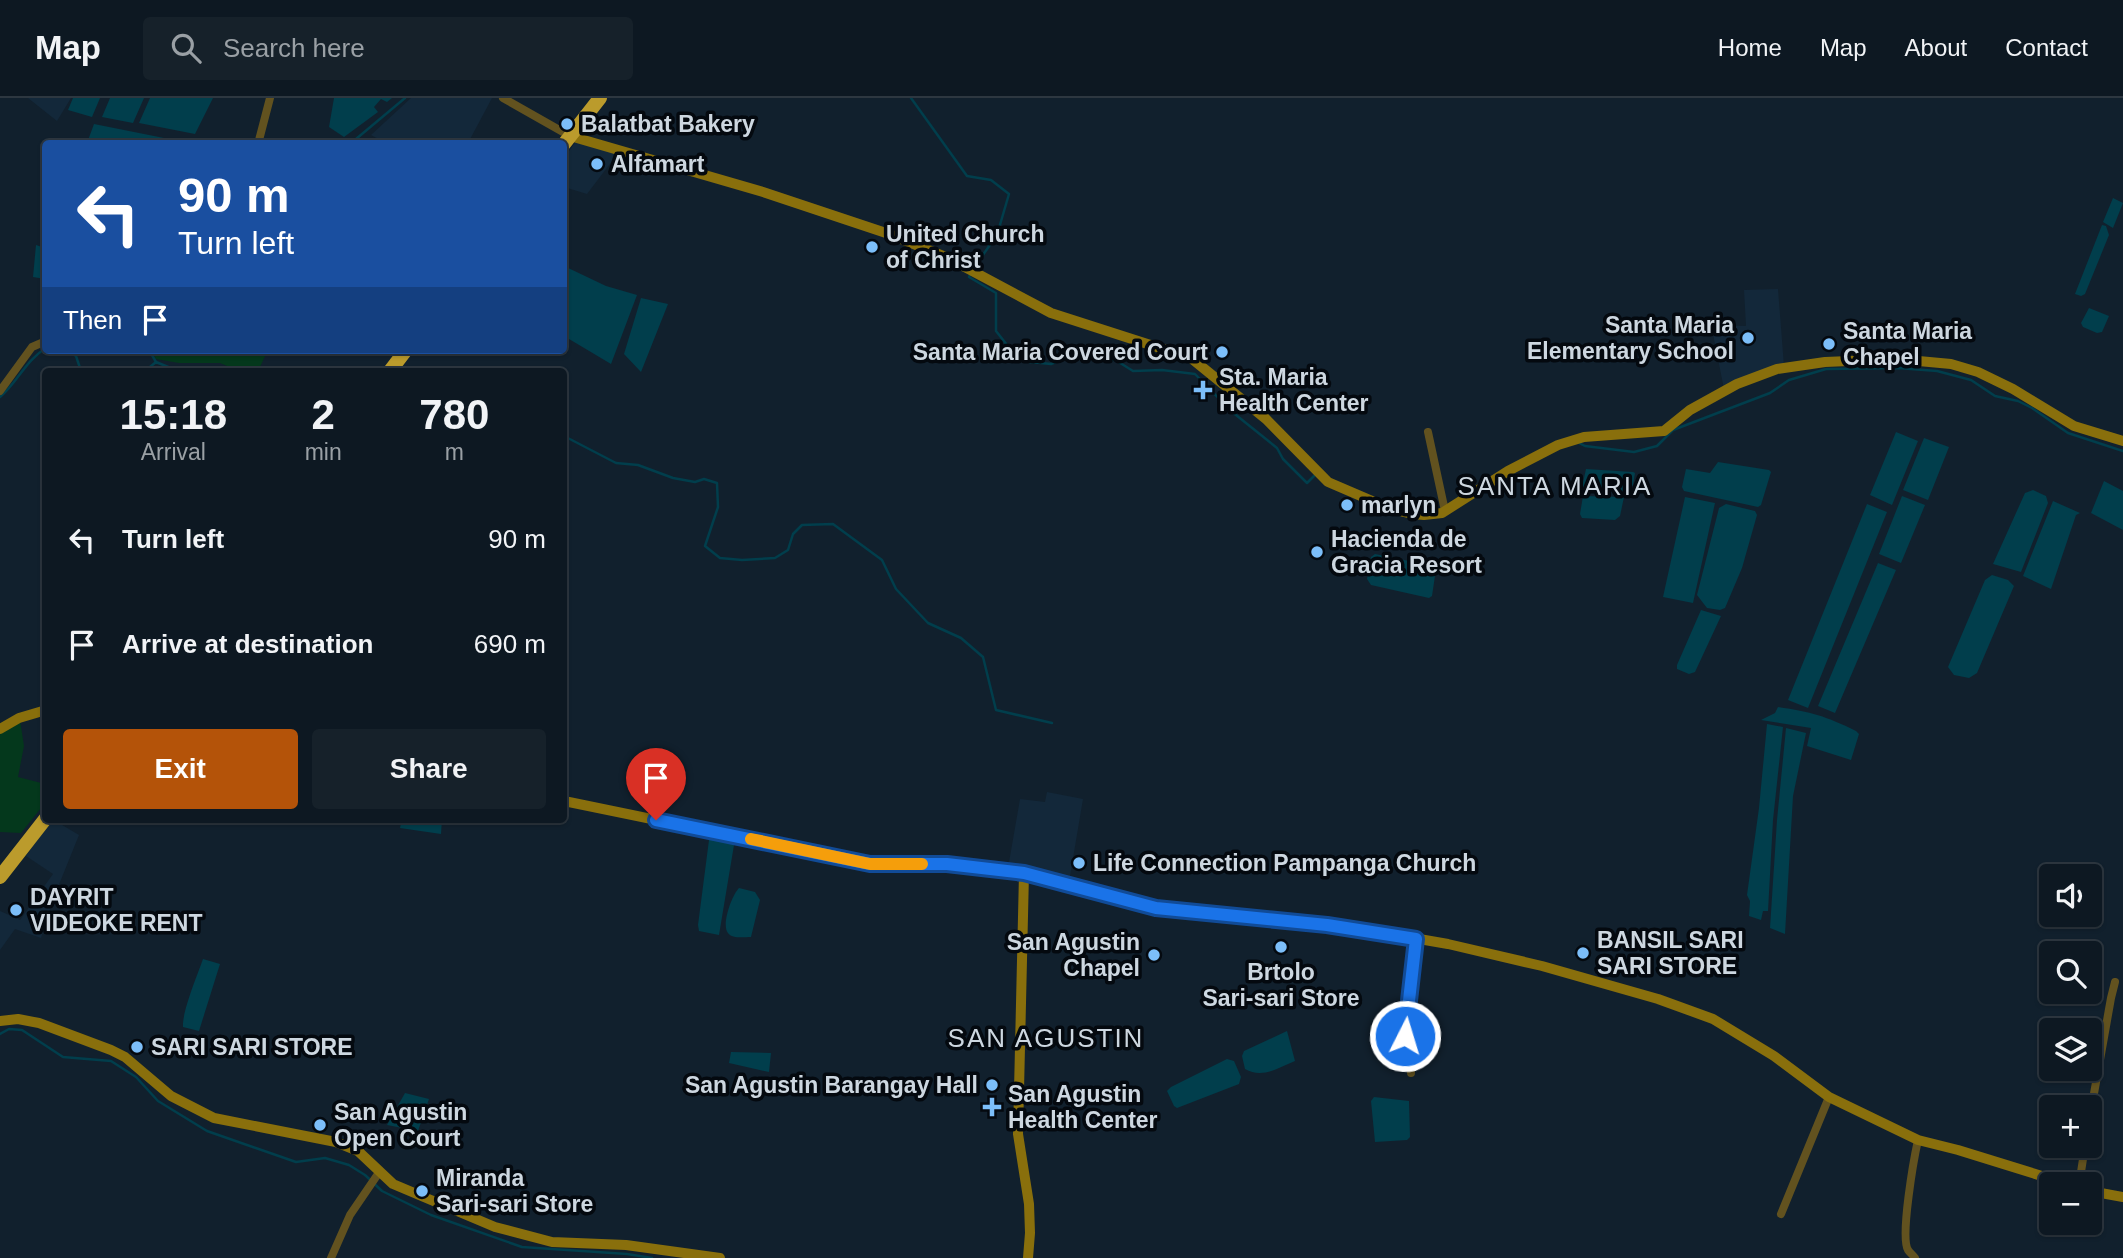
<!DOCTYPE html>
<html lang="en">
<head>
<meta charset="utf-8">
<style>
  body { margin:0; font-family:Arial,sans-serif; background:#16212a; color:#f1f3f6; height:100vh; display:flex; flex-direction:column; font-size:26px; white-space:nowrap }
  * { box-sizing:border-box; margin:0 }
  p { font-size:23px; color:#9aa0a5 }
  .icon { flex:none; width:38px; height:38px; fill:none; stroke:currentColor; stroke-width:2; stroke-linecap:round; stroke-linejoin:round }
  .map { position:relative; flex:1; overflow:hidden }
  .drawer { position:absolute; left:42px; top:270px; width:525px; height:455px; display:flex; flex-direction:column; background:#0d1822; border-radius:7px; box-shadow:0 2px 5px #0004,0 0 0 2px #2d3740 }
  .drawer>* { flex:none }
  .hud { position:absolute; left:42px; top:42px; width:525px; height:214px; border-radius:7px; box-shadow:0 2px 5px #0004,0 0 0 2px #2d3740; background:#1a4fa0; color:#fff; overflow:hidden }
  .buttons { position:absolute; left:2039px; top:766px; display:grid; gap:14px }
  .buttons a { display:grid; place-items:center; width:63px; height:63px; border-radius:7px; background:#0d1822; box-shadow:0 2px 5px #0004,0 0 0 2px #2d3740; font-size:35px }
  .pin { position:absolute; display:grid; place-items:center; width:60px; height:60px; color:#fff; margin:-72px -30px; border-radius:50% 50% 50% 0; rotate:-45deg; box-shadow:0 0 7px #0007 }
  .pin .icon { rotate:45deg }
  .me { position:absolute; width:77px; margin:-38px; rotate:5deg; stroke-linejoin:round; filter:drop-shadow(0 0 5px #0008) }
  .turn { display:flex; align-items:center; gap:24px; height:147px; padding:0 21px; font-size:32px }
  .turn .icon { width:91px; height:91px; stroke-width:2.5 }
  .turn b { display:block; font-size:49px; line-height:60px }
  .then { display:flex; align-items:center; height:66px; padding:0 21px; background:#0003; gap:14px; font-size:26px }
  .eta { display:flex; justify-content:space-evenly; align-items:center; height:119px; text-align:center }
  .eta b { font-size:42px; font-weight:800; line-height:49px }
  .primary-button { display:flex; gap:14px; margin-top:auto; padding:14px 21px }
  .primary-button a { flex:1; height:80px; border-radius:7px; background:#b45309; color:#fff; font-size:28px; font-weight:800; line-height:80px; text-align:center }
  .primary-button a+a { background:#16212a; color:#f1f3f6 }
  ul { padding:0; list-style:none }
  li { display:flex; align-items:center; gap:21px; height:105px; padding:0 21px }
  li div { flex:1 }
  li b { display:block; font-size:26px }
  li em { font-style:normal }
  header { display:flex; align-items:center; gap:42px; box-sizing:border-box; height:98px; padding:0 35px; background:#0d1822; border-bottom:2px solid #2d3740 }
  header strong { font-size:33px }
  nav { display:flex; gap:38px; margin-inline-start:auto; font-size:24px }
  .search { width:490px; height:63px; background:#16212a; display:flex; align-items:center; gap:18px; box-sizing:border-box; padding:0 24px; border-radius:7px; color:#9aa0a5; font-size:26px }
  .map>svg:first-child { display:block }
  .built { fill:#13283a }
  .green { fill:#04381c }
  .water { fill:#013e4c }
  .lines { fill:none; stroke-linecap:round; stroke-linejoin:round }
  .stream { stroke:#013e4c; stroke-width:2.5 }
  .street { stroke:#62521f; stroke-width:8 }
  .secondary { stroke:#896f0c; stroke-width:10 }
  .highway { stroke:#bb9b2c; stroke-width:14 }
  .route-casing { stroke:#114b97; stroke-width:18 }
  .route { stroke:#1a73e8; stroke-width:12 }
  .slow { stroke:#f59e0b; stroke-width:12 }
  .poi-dot { fill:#7cbef9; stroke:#04090f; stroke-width:2.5 }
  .labels { text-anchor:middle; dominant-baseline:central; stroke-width:7; stroke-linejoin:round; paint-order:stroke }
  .poi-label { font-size:23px; font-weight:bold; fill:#cdd7e0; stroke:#04090f; text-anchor:start }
  .quarter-label { font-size:26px; letter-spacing:2px; fill:#cdd7e0; stroke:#04090f }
</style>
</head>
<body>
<header>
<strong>Map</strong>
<div class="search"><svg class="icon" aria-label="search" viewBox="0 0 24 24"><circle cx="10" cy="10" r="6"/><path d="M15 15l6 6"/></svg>Search here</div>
<nav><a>Home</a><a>Map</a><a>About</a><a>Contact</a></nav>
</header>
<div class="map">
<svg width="2123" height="1160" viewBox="0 0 2123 1160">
  <rect width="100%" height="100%" fill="#11202d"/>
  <path class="built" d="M28,0h43l-14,23z
    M411,0h81l-24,45h-82l-15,-8z
    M577,42l42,12 -32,42 -23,-7v-29z
    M1778,191l6,77 -60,23 -10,-50 -1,-14 33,1 -2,-36z
    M1047,694l36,7 -14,83 -61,-14 12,-69 25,3z
    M52,721l27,16 -25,62 -13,41 -26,-9 -15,21v-39l20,9 33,-46 -27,-18z"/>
  <path class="green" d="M151,252h117l-10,21h-19l-19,-8h-41l-23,-4z
    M20,622l4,26 -6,31 27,7v19l-24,30 -21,-1v-100z"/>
  <path class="water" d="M73,0h27l-8,19 -24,-7z
    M110,0h34l-11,25 -31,-6z
    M150,0h63l-18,36 -56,-11z
    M334,0h58l-5,4 -6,-3 -7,8 4,5 -34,25 -15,-10z
    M94,26l95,19h-102z
    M2113,100l10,5 -10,25 -10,-6z
    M2102,127l4,1 3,9 -24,59 -4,2 -6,-2z
    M36,147l9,3v31l-12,-2z
    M564,168l42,20 31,9 -26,69 -47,-28z
    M641,200l27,6 -27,68 -17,-18z
    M2089,210l20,8 -7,16 -5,1 -14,-6 -2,-4z
    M1896,334l22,9 -26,64 -22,-10z
    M1924,340l25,9 -21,53 -25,-10z
    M1718,364l51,8 2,2 -10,33 -3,2 -74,-16 -2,-4 4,-18 24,4z
    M1586,371l47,3 2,1 -2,12 -5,6 -44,-2 -2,-2z
    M2104,383l19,10v39l-32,-17z
    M2033,392l13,6 2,7 -27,69 -28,-8 32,-71z
    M1583,398l41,1 -4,19 -5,4 -33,-2 -2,-4z
    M1902,398l23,9 -24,58 -22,-9z
    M1685,399l30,6 -22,100 -30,-6z
    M2053,403l27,12 -4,2 -25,74 -28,-13z
    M1726,406l29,7 2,4 -15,53 -17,40 -5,2 -13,-2 -10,-13 22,-87z
    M1867,406l20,8 -79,196 -20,-8z
    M1375,456l59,12 2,3 -4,27 -3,2 -58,-13 -4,-6 4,-22z
    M1878,465l18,7 -61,143 -17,-7z
    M1992,477l16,5 6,6 -37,87 -8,5 -15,-3 -6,-8 37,-87z
    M1701,512l20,6 -26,56 -6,2 -12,-5v-4z
    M1778,609c33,5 48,9 78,24l3,3 -8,26 -44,-14 4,-18 -50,-8 14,-7z
    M1767,626l16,3 -10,93 -5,91h-5l-2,9 -12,-4 1,-15 -3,-6 12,-87z
    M1786,630l20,5 -13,63 -8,138 -15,-6 7,-108z
    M402,721h40l-1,15 -41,-6z
    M714,740l17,3 3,4 -15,90 -20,-4 -1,-6 11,-85z
    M739,790l16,4 5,8 -9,37c-7,0 -19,2 -23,-4 -7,-8 4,-38 11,-45z
    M203,861l17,5 -21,67 -16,-4c-1,-15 14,-51 20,-68z
    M1287,933l8,30c-17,7 -33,18 -50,8l-3,-13 2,-5z
    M731,954l40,1 -2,19 -40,-9z
    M1227,961l7,2 7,16 -2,7 -62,24 -3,-2 -7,-15 4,-4z
    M405,995l24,6 -11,32 -31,-6z
    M1374,999l35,4 1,36 -3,3 -32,2 -4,-41z"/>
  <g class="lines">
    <path class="stream" d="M911,0l56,78 24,4 18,14 -12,41 -24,34
      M350,46l55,-46
      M970,177l-1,2 27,16v38l19,24 15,7 21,2 17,-7 23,-5 26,9 16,10 29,-1 33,4 36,37 46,37 6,11 24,24 9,-9
      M64,252l12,6 5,15
      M149,252l7,12 22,9
      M145,273l11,-9
      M0,299c17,-14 26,-37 46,-49
      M564,338l52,27 22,2 35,13 22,4 9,-3 13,4 1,24 -13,39 15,12 22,2 33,-2 13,-8 5,-16 9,-9 31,-1 49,36 14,29 32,34 33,15 22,19 13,53 56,13
      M1579,345l6,3 49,6 23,-6 16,-16 97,-37 19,-13 37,-11 72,-1 39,3 34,9 24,16 23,5 14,7 36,25 55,18
      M0,936l9,-5 13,1 41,27 48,4 25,16 22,24 49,30 89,31 29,-4 24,7 16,10 17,16 49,24 91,32 105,7 25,4"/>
    <path class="street" d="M503,0l67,38
      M258,46l12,-46
      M0,293l32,-44 14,-6
      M1428,334l17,79
      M1411,975v-17l-6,-20 11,-97
      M2090,1018l21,-118 4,-16
      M2079,1087l6,-39
      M1781,1116l48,-117
      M331,1160l19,-43 30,-44
      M1915,1160c-2,-3 -5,-5 -7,-8 -8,-13 6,-92 10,-110"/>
    <path class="secondary" d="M570,38l193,56 126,42 59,24 103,55 140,45 75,61 62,63 63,27 21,5 12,1 18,-2 66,-42 50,-26 26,-8 80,-6 26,-21 47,-26 40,-15 48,-7 72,-3 54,5 27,8 35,17 61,37 49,15
      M0,631l19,-11 27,-8
      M564,703l306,63h77l77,9 132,35 194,19 98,17 94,22 116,33 55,20 61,37 55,41 89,43 40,10 113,35
      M1024,775l-6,261 11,70 1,29 -2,25
      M0,923l18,-2 21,4 72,27 14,7 46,39 43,22 122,24 22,9 35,33 102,43 57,15 74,3 94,13
      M2090,1093l33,6"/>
    <path class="highway" d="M564,46l36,-46
      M390,273l16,-21
      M0,779l46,-59"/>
  </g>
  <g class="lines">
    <defs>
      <path id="route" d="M656,722l214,44h77l77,9 132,35 171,17 89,14 -11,97"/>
    </defs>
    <use href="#route" class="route-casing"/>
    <use href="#route" class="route"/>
    <path class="slow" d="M751,741l119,25h52"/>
  </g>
  <g class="poi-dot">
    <circle cx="567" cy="26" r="7"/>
    <circle cx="597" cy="66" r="7"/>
    <circle cx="872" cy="149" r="7"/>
    <circle cx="1748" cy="240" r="7"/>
    <circle cx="1829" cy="246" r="7"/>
    <circle cx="1222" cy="254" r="7"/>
    <path d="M1199.5 281.5h7v7h7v7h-7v7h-7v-7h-7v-7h7z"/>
    <circle cx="1347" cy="407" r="7"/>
    <circle cx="1317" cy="454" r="7"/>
    <circle cx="1079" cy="765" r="7"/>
    <circle cx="16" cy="812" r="7"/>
    <circle cx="1281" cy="849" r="7"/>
    <circle cx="1583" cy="855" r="7"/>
    <circle cx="1154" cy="857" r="7"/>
    <circle cx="137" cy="949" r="7"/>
    <circle cx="992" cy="987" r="7"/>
    <path d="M988.5 998.5h7v7h7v7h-7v7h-7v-7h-7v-7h7z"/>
    <circle cx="320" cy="1027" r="7"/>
    <circle cx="422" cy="1093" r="7"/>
  </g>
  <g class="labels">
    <g class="poi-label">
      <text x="581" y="26">Balatbat Bakery</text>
      <text x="611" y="66">Alfamart</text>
      <text x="886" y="136">United Church<tspan x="886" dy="26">of Christ</tspan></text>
      <text x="1734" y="227" text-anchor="end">Santa Maria<tspan x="1734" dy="26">Elementary School</tspan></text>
      <text x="1843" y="233">Santa Maria<tspan x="1843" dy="26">Chapel</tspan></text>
      <text x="1208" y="254" text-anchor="end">Santa Maria Covered Court</text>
      <text x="1219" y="279">Sta. Maria<tspan x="1219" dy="26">Health Center</tspan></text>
      <text x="1361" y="407">marlyn</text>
      <text x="1331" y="441">Hacienda de<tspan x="1331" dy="26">Gracia Resort</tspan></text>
      <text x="1093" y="765">Life Connection Pampanga Church</text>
      <text x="30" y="799">DAYRIT<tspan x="30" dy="26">VIDEOKE RENT</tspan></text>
      <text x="1597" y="842">BANSIL SARI<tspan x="1597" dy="26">SARI STORE</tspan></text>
      <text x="1140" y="844" text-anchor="end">San Agustin<tspan x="1140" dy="26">Chapel</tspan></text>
      <text x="1281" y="874" text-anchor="middle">Brtolo<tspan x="1281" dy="26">Sari-sari Store</tspan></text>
      <text x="151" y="949">SARI SARI STORE</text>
      <text x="978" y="987" text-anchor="end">San Agustin Barangay Hall</text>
      <text x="1008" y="996">San Agustin<tspan x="1008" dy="26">Health Center</tspan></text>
      <text x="334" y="1014">San Agustin<tspan x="334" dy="26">Open Court</tspan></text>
      <text x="436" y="1080">Miranda<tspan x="436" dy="26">Sari-sari Store</tspan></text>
    </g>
    <g class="quarter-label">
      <text x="1555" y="388">SANTA MARIA</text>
      <text x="1046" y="940">SAN AGUSTIN</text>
    </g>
  </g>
</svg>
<div class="buttons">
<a><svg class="icon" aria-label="sound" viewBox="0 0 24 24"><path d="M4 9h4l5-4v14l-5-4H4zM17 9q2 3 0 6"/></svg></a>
<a><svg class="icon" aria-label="search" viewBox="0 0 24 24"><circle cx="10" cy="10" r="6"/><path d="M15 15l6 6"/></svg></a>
<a><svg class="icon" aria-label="layers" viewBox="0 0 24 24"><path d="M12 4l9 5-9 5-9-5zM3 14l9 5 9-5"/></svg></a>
<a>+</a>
<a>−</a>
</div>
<div class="pin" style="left:656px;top:722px;background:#d93025"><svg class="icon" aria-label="arrive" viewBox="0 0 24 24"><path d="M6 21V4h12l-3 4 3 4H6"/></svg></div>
<svg class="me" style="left:1405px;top:938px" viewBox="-20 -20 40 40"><circle r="17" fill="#1a73e8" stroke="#fff" stroke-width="3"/><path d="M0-11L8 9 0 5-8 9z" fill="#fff"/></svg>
<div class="hud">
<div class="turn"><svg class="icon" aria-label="left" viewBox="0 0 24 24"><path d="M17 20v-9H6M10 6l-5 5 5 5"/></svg><div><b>90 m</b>Turn left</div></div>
<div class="then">Then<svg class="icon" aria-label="arrive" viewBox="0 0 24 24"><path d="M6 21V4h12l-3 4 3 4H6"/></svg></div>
</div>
<section class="drawer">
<div class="eta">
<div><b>15:18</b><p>Arrival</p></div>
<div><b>2</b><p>min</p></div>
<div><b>780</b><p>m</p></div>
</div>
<ul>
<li><svg class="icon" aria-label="left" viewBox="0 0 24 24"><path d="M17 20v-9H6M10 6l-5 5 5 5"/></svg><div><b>Turn left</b></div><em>90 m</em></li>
<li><svg class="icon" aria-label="arrive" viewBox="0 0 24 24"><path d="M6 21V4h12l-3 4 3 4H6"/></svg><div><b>Arrive at destination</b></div><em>690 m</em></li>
</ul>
<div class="primary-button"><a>Exit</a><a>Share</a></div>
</section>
</div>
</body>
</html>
